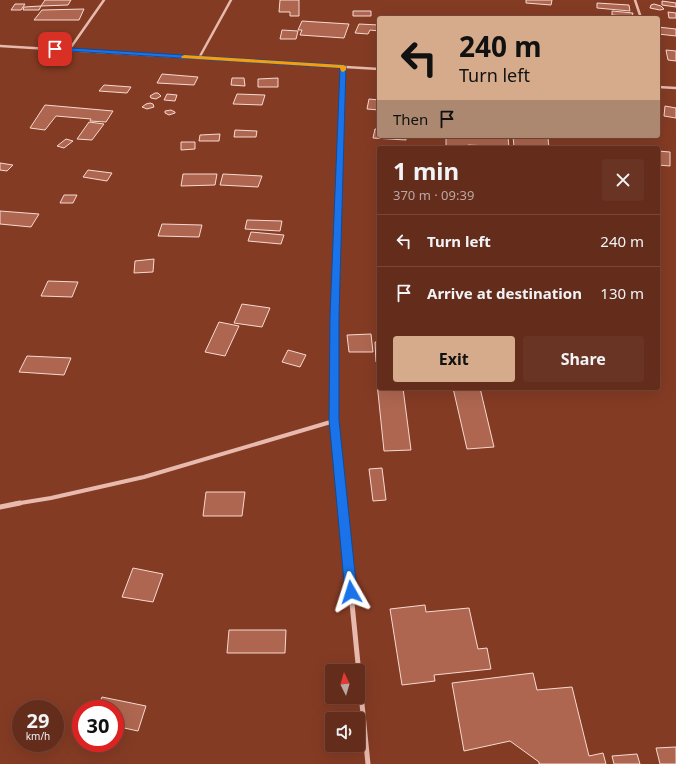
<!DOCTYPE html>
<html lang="en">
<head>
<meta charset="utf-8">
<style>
  body { margin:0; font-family:"Noto Sans",sans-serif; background:#693424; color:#f1f3f6; height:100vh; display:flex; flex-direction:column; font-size:15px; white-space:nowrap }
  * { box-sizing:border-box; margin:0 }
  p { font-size:13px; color:#bba7a3 }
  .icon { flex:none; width:22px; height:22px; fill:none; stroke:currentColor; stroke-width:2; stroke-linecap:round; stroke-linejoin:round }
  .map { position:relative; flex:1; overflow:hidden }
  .drawer { position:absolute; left:377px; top:146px; width:283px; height:244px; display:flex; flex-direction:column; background:#632c1b; border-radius:4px; box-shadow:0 4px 16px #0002,0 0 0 1px #77483a }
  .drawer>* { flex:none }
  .top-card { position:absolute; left:377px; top:16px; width:283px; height:122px; border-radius:4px; box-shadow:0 4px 16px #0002,0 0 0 1px #77483a; background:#d6ab8b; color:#111; overflow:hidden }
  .needle { width:26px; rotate:355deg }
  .buttons { position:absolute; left:325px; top:664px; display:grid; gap:8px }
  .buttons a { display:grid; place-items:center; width:40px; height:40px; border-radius:4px; background:#632c1b; box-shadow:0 4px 16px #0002,0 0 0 1px #77483a; font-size:20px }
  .speed { position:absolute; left:12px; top:700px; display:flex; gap:8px; font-size:20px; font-weight:700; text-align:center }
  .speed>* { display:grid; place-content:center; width:52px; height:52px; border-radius:50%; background:#632c1b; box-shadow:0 4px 16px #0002,0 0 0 1px #77483a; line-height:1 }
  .speed small { font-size:10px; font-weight:400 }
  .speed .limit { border:6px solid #d22; background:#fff; color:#111 }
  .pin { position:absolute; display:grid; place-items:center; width:34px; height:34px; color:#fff; margin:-17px; border-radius:8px; box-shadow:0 2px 6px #0006 }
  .me { position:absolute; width:44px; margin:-22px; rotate:354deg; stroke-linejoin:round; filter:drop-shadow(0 0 3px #0008) }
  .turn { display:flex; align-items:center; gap:14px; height:84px; padding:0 16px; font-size:18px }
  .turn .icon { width:52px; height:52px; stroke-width:2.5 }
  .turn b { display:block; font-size:28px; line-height:34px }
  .then { display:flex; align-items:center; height:38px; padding:0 16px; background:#0003; gap:8px; font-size:15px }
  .round { display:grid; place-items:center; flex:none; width:42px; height:42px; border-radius:4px; background:#693424 }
  .head { display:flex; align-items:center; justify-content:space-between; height:68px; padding:0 16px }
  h1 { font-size:24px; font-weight:700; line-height:30px }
  .cta { display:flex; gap:8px; margin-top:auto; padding:8px 16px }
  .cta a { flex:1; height:46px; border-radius:4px; background:#d6ab8b; color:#111; font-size:16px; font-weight:700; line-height:46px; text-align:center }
  .cta a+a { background:#693424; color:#f1f3f6 }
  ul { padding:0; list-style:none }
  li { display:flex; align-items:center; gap:12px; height:52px; padding:0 16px; border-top:1px solid #77483a }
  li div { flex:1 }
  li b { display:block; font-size:15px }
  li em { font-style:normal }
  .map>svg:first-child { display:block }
  .building { fill:#ae6650; stroke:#f6d9d0 }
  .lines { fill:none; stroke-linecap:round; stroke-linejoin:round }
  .street-far3 { stroke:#e8baad; stroke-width:2.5 }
  .street-far2 { stroke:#e8baad; stroke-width:3 }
  .street-far1 { stroke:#e8baad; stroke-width:4 }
  .street { stroke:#e8baad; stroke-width:5 }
  .route { fill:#1a73e8; stroke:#114b97 }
  .slow { fill:#f59e0b }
</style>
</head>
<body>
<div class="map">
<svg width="676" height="764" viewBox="0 0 676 764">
  <rect width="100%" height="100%" fill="#843b24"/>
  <path class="building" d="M45,0h26l-3,5 -27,1z
    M280,0h19v16h-9v-4h-11z
    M526,0h26l-1,5 -25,-2z
    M662,1l14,2v4l-14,-2z
    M597,3l32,2 1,6 -33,-3z
    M15,4h10l-4,6h-10z
    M654,4l7,2 3,3 -4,1 -10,-2 1,-3z
    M41,6l-2,4h-16l1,-3z
    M84,9l-5,11h-45l8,-10z
    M353,11h18v5h-18z
    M612,11l21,2 -1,4 -20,-2z
    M668,12l8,1v5h-7z
    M302,21l15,1 32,2 -5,14 -44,-3 2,-5h-4z
    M359,24l20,1v6l-9,-1 -2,4 -13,-1z
    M658,27l18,2v7l-18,-2z
    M282,30l16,1 -2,8h-16z
    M666,50l10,1v10l-8,-1z
    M162,74l36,3 -4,8 -37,-2z
    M232,78h12l1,8 -14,-1z
    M278,78v9h-20v-8z
    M104,85l27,2 -4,6 -28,-2z
    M155,93h3l3,3 -5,3 -5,-1 -1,-2z
    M167,94l10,1 -2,6 -11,-1z
    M237,94l28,1 -3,10 -29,-1z
    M369,99l10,1v10l-12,-1z
    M150,103l3,1 1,3 -7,2 -5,-2 4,-3z
    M45,105l68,6 -7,11 -16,-1 1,-2 -35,-3 -11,14 -15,-2z
    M665,106l11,2v10l-12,-2z
    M171,110l4,2v1l-6,2 -4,-2v-2z
    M89,122l15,2 -12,16 -15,-1z
    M375,129h4v7h27v4l-33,-2z
    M235,130l22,1 -1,6h-22z
    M220,134l-1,7h-20l1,-6z
    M446,136h62l1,12h-20v-2l-21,-1v3h-22z
    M513,136l35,2 1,10 -35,-1z
    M66,139l7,2 -9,7 -7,-2z
    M181,142h14v7l-14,1z
    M658,151l12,1v14l-12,-1z
    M0,163l13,2 -6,6 -7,-1z
    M88,170l24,3 -5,8 -24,-4z
    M183,174h34l-2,11 -34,1z
    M223,174l39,2 -4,11 -38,-2z
    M64,195h13l-4,8h-13z
    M0,211l39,3 -8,13 -31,-3z
    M247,220l35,1 -2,10 -35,-2z
    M162,224l40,1 -3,12 -41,-1z
    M251,232l33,3 -3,9 -33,-3z
    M154,259l-1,13 -19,1 1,-12z
    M48,281l30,1 -6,15 -31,-1z
    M242,304l28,4 -8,19 -28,-4z
    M219,322l20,4 -14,30 -20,-4z
    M371,334l2,18h-24l-2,-17z
    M375,342h4v20h-3z
    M288,350l18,5 -6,12 -18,-5z
    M27,356l44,2 -7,17 -45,-3z
    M379,382v6h24l8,62 -27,1 -7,-68z
    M453,388h27l14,59 -27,2z
    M382,468l4,32 -13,1 -4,-32z
    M206,492h39l-3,24h-39z
    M133,568l30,6 -10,28 -31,-5z
    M425,605l1,7 43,-4 9,41 9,-1 4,21 -57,6 1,6 -33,4 -12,-76z
    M229,630h57l-1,23h-58z
    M533,673l4,17 35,-3 17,69 14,-3 3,11h-67v-2l-29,-21 -46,10 -12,-68z
    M102,697l44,9 -8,25 -23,-5v-17h-18z
    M676,747v17h-16l-4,-16z
    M637,754l3,10h-26l-2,-8z"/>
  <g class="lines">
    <path class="street-far3" d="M635,0l6,18
      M0,46l379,23
      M69,50l35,-50
      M199,58l32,-58
      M658,80l2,7
      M658,87l18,1
      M341,132l2,-66"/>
    <path class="street-far2" d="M335,297l6,-166"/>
    <path class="street-far1" d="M335,296l-1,125 8,83
      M14,504l37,-6 93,-21 190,-56"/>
    <path class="street" d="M342,503l26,261
      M0,507l20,-4"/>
  </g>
  <path class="route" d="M55,47l288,18 3,1 -7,250v104l18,172 -2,4 -4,2 -4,-2 -2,-4 -16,-172 1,-104 10,-248 -287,-18v-2z"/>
  <path class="slow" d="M184,55l159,10 3,1v4l-3,2 -2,-1 -1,-3 -158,-10 -1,-1z"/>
</svg>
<div class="buttons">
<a><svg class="needle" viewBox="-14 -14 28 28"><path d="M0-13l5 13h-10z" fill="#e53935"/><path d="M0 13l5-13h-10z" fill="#bba7a3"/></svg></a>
<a><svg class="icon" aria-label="sound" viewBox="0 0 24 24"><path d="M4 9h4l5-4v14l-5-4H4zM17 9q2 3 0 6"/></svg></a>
</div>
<div class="speed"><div>29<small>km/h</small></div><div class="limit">30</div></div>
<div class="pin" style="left:55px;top:49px;background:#d93025"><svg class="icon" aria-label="arrive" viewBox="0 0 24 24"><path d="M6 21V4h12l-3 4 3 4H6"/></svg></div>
<svg class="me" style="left:351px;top:592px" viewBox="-20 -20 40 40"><path d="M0-17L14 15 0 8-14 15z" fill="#1a73e8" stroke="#fff" stroke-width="4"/></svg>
<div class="top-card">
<div class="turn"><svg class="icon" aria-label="left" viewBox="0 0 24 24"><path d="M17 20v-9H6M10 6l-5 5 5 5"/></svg><div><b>240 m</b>Turn left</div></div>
<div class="then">Then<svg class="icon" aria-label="arrive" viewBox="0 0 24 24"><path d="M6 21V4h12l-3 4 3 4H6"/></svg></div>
</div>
<section class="drawer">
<div class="head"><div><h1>1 min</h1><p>370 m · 09:39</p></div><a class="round"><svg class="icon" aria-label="close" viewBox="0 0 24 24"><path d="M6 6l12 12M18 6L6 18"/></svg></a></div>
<ul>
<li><svg class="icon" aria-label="left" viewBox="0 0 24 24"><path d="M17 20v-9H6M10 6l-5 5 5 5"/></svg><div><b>Turn left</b></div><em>240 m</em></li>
<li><svg class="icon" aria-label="arrive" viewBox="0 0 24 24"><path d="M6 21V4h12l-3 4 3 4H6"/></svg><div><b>Arrive at destination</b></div><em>130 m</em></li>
</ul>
<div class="cta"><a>Exit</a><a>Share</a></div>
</section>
</div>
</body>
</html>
